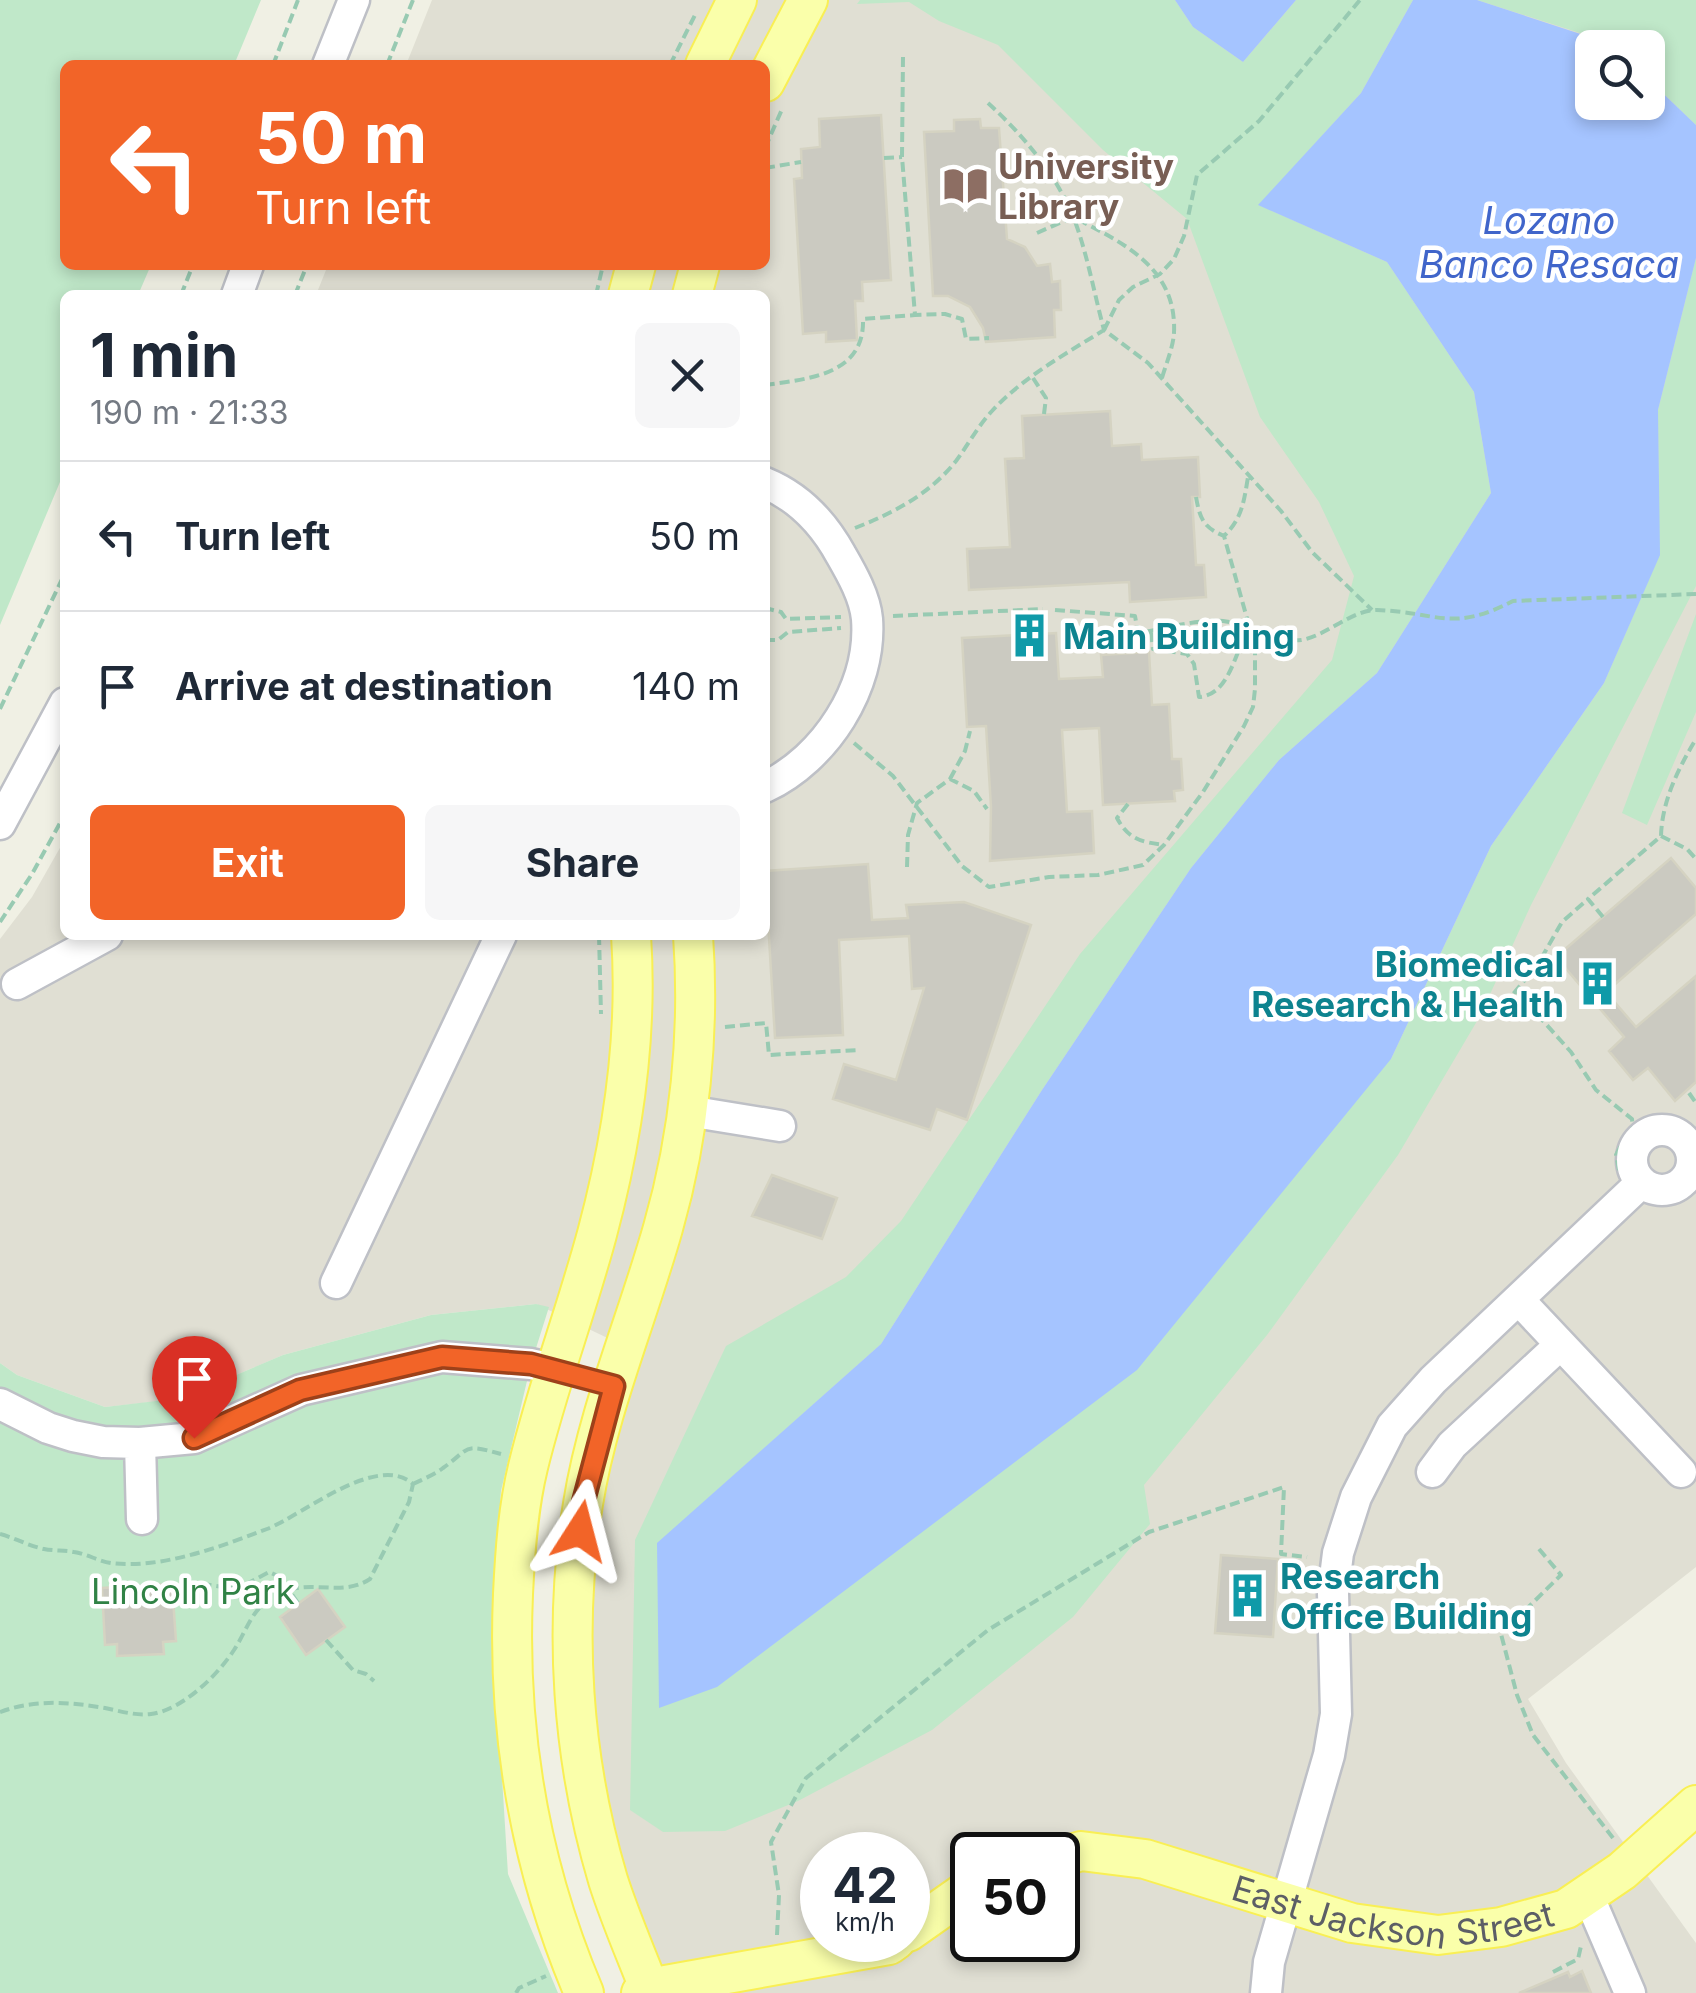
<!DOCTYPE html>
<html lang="en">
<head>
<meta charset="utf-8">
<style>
  body { margin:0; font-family:Inter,sans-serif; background:#f6f6f7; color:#1f2937; height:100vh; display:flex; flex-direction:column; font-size:38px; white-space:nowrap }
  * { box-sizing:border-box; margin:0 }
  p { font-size:32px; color:#747a83 }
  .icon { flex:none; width:55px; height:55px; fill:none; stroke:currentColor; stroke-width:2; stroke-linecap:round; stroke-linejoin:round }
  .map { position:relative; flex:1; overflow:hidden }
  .sheet { position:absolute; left:60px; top:290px; width:710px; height:650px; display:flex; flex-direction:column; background:#fff; border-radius:15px; box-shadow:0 5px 15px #0003 }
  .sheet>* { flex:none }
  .banner { position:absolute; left:60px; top:60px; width:710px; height:210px; border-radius:15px; box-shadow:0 5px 15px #0003; background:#f26428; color:#fff; overflow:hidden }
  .buttons { position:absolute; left:1575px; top:30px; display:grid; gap:20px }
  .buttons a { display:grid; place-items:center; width:90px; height:90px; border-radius:15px; background:#fff; box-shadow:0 5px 15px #0003; font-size:50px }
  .speed { position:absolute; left:800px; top:1832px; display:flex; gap:20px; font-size:50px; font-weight:700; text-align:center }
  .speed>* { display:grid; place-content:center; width:130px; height:130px; border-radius:50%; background:#fff; box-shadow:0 5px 15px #0003; line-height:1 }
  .speed small { font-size:25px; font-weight:400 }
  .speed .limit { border:5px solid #111; border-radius:15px; background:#fff; color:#111 }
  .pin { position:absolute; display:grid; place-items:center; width:85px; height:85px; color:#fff; margin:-102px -42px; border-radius:50% 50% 50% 0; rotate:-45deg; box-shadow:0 0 10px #0007 }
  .pin .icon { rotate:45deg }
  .me { position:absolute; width:110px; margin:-55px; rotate:9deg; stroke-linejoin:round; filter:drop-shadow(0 0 8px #0008) }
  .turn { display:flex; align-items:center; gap:35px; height:210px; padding:0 30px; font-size:45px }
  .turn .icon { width:130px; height:130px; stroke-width:2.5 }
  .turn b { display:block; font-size:70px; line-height:85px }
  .round { display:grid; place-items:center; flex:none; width:105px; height:105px; border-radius:15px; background:#f6f6f7 }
  .summary { display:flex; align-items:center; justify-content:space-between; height:170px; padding:0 30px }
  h1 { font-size:60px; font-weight:700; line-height:75px }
  .cta { display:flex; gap:20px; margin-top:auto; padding:20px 30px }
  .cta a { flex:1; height:115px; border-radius:15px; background:#f26428; color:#fff; font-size:40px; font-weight:700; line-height:115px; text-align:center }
  .cta a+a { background:#f6f6f7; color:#1f2937 }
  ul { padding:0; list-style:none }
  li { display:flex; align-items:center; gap:30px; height:150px; padding:0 30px; border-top:2px solid #e0e1e3 }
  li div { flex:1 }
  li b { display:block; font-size:38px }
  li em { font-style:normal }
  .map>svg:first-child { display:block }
  .education { fill:#e0dfd3; fill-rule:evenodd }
  .green { fill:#c0e8c9 }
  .water { fill:#a5c4ff }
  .building { fill:#cbcac1; stroke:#d5d3c2; stroke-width:2.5 }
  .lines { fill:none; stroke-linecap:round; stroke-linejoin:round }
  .minor-casing { stroke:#bec0c6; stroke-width:35 }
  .major-casing { stroke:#f9ef54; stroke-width:42 }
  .path { stroke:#98cab2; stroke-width:4; stroke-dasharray:10 5; stroke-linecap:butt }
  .minor { stroke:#fff; stroke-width:30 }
  .major { stroke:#faffaa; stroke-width:38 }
  .route-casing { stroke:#9d411a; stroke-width:25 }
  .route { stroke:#f26428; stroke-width:18 }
  .labels { text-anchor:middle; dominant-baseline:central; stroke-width:9; stroke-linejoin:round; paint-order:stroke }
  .education-label { font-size:35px; font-weight:bold; fill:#785e54; stroke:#fff; text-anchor:start }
  .culture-label { font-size:35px; font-weight:bold; fill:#0d838f; stroke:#fff; text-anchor:start }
  .park-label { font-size:35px; fill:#308245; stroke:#fff }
  .street-label { font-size:35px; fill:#5c5e66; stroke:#fff }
  .water-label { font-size:38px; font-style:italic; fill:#4065ca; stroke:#fff }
</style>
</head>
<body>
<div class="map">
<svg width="1696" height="1993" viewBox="0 0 1696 1993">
  <rect width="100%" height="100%" fill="#f0f0e4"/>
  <path class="education" d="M432,0h1264v1567l-168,132 38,64 130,180v50h-1030l-41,-99 -42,-228 15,-175 39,-139 -101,-48 -105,11 -148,40 -103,44 -75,8 -88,-32 -17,-12v-424l32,-42 33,-58v96h700v-640h-449l12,-30h437v-200h-359zM1592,48h56v54h-56zM822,1855h86v85h-86zM972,1855h86v85h-86z"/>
  <path class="green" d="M0,0h261l-27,65h-169v200h86l-13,30h-73v175l-65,155z
    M860,0h315l18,27 50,35 53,-62h117l-52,93 -102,112 128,57 87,130 17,101 -114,180 -98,87 -88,108 -149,222 -161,254 -223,199 733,-484 100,-213 113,-163 55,-127 -1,-146 38,-152v328l-165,319 -51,111 -82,139 -131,180 -123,150 6,39 -77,93 -141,113 -134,71 -73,30 -62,1 -33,-22 5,-270 91,-194 120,-69 55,-56 179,-267 252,-294 22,-84 -35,-74 -59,-85 -73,-198 -84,-69 -105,-105 -59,-24 -30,-19 -52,2z
    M1477,0h219v125l-48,-46v-31l-35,-1 -5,-5z
    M1696,614v98l-49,113 -25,-12z
    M536,1304l13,3 -18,57 -30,127 -9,126 16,257 50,119h-558v-630l17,12 88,32 77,-9 101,-43 148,-40z"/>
  <path class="water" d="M1175,0h121l-53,62 -50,-35z
    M1413,0h64l131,43 5,4 -21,1v54h56v-23l48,46v133l-38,152 2,145 -56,128 -113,163 -100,213 -254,311 -420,317 -58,21 -2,-165 224,-199 161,-254 149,-222 88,-108 98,-87 114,-180 -17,-101 -87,-130 -129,-57 103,-112z"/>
  <path class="building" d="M881,115l10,165 -29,2 1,19h-8l2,39 -31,2v-10l-23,2 -9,-155 8,-1 -1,-29 19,-2 -1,-28z
    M980,119l1,9h18l8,111 18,8 12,19 13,-2 2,18 8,-1 1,29h-7l1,27 -69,5 -3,-14 -13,-21 -22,-11h-15l-9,-164 30,-1v-11z
    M1110,411l2,35 29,-2 1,16 56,-3 2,40h-8l4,68h8l2,32 -76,5 -1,-20 -160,8 -2,-41 43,-2 -5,-88 19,-1 -2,-42z
    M1056,633l3,46 44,-2 -2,-22 48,-3 3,53 17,-1 3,55h9l2,31 -9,1 1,10 -72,4 -4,-77 -37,2 5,82 25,-1 2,42 -104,8 1,-54 -5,-81 -19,1 -5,-89z
    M1671,858l25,30v26l-90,78 30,35 60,-51v106l-21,19 -27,-33 -15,12 -24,-29 15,-14 -68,-80z
    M868,864l4,56 36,-2 -2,-13 58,-3 67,23 -64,195 -30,-11 -7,21 -97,-31 11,-35 52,16 28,-92 -12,1 -3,-53 -70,4 4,95 -68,3 -10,-167z
    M772,1175l65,23 -15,41 -70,-23z
    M1221,1555l57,4 -5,78 -58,-4z
    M172,1584l4,57 -13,1 1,12 -47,2v-12l-12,1 -3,-57z
    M318,1589l27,38 -39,28 -26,-38z
    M1582,1971l9,22h-72l49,-21 2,5z"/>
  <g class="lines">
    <defs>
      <path id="minor" d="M328,65l26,-65
        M237,295l11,-30
        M765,483c34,14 59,41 76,72 11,19 24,42 26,64 5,68 -42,140 -102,168
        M0,824l65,-121
        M17,984l90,-49
        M688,1111l92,15
        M1632 1160a30 30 0 1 1 60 0a30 30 0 1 1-60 0Z
        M336,1283l165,-348
        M1519,1300l162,172
        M0,1404l48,24 25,8 30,6 37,1 54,-5 107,-48 141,-33 89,7 26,6
        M140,1443l2,76
        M1432,1472l20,-27 108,-100
        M1588,1895l42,98
        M1266,1993l3,-31 60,-207 7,-41 -3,-121 5,-40 18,-56 36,-71 41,-46 209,-198"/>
      <g id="major">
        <path d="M705,65l32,-65"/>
        <path d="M765,82l43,-82"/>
        <path d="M628,295l8,-30"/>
        <path d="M692,295l8,-30"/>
        <path id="s1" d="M1058,1858l23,-7 64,8 207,64 86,12 63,-8 65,-18 56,-38 74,-66"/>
        <path d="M908,1932l64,-45"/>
        <path d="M584,1993c-54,-127 -77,-261 -71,-399 2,-42 5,-86 15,-127 19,-79 48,-155 69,-233 26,-97 41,-198 34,-299"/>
        <path d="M641,1993l8,-5 240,-43 7,-5"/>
        <path d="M651,1993c-14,-37 -31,-75 -43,-113 -36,-121 -45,-251 -25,-376 15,-94 54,-184 80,-276 27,-94 37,-196 30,-293"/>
      </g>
    </defs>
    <use href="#minor" class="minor-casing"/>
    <use href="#major" class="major-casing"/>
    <path class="path" d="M903,57l-1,100 13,158 30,-1 17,5 4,20 23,-1
      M273,65l25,-65
      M387,65l26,-65
      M670,65l25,-50
      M988,103c34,31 67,70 85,113 14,36 21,77 31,114
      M765,148l18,-41
      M884,158l18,-1
      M765,168l36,-6
      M1037,233l36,-16c50,26 104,50 101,116 -1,15 -8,31 -12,45
      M181,295l12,-30
      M295,295l12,-30
      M596,295l7,-30
      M1104,330l15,-30 14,-13 27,-13 14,-15 10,-23 13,-61 62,-54 101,-121
      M1033,378l13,20 -2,16
      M765,385c43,-6 100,-10 98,-66l52,-4
      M1196,497c4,22 7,30 28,39 18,-17 20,-35 24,-59
      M855,528c38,-15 74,-33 101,-67 12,-16 22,-35 36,-50 30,-33 75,-58 112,-81l44,33 133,148 31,41 60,58
      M1055,610l80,6 3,17c27,-4 58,-14 85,-12 26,3 57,25 83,18 23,-6 47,-29 71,-29 61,2 74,23 136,-9l183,-7
      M765,612l4,-3 12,3 5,7 55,-2
      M893,616l150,-7
      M1151,632l2,17 34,5 7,10 5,33c31,-2 36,-46 50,-70
      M765,640h13l10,-8 53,-4
      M0,709l65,-136
      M854,743l39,33 69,90 27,21 60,-10 49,-2 45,-10 21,-20 39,-53 41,-66 9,-19 2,-18v-42l-31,-111
      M950,779l15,-28 5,-20
      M1128,804l-11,14c11,21 24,24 47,27
      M1661,836l26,13 9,10
      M907,867l1,-32 9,-32 33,-24 24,12 13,18
      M1603,917l-15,-18 73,-63c1,-35 17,-67 35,-97
      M0,922l32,-48 33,-60
      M599,935l2,79
      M1517,992l54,60 25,38 36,29 1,11
      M1504,1005l34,-41 24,-42 26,-23
      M725,1027l41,-4 3,32 90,-5
      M1689,1093l7,10
      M1619,1170l-3,-15c19,-38 46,-51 80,-19
      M413,1484c10,-5 21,-9 30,-16 28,-20 19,-25 58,-14
      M0,1534c15,4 29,12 44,15 10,2 20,1 30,3 13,2 24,9 37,11 52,6 108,-16 156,-34 36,-14 110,-77 146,-45l-4,18 -39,77c-33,22 -70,-9 -108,26 -13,13 -18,30 -28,45 -17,26 -52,60 -83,64 -15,2 -31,-3 -46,-6 -36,-6 -69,-9 -105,4
      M1539,1549l22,26 -60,59 16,61 16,40 80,103
      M172,1588l26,-5 31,5 14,-2 26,-14 11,5 18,26
      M326,1640l27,30 13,4 8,7
      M777,1935l2,-40 -8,-53 35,-64 182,-148 161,-98 135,-45 -3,67 26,3
      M1553,1972l25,-13 3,-13
      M516,1993l3,-5 27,-12"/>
    <use href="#minor" class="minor"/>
    <use href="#major" class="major"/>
  </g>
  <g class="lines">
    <defs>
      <path id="route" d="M194,1438l106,-48 142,-33 89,7 83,22 -31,117 -3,28"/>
    </defs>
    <use href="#route" class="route-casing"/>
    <use href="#route" class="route"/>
  </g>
  <defs>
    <symbol id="library-bare" viewBox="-9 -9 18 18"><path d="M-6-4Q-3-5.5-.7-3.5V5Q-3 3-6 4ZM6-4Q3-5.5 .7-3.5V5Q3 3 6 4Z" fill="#8d6e63" stroke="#fff" stroke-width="2.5" paint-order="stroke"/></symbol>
    <symbol id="building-bare" viewBox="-9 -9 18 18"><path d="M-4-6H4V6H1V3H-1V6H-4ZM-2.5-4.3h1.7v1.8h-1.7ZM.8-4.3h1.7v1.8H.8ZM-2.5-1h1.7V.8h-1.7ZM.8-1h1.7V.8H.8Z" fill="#0f9aa8" stroke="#fff" stroke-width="2.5" paint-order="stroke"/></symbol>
  </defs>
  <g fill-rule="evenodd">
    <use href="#library-bare" x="934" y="154" width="63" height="63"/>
    <use href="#building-bare" x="998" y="604" width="63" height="63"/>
    <use href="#building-bare" x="1566" y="952" width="63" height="63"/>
    <use href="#building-bare" x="1216" y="1564" width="63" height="63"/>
  </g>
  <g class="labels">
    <g class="education-label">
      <text x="998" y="166">University<tspan x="998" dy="40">Library</tspan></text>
    </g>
    <g class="culture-label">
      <text x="1063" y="636">Main Building</text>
      <text x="1564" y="964" text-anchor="end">Biomedical<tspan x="1564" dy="40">Research &amp; Health</tspan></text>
      <text x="1280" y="1576">Research<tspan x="1280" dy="40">Office Building</tspan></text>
    </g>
    <g class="park-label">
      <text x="193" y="1591">Lincoln Park</text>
    </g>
    <g class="street-label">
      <text stroke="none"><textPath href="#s1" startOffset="345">East Jackson Street</textPath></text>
    </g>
    <g class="water-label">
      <text x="1549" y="220">Lozano<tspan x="1549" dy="44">Banco Resaca</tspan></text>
    </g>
  </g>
</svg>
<div class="buttons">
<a><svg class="icon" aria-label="search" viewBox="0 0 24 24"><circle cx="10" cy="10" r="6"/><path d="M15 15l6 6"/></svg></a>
</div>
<div class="speed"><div>42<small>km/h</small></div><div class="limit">50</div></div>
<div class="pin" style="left:194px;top:1438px;background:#d93025"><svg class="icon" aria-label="arrive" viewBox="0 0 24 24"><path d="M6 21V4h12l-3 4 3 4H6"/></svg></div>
<svg class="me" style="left:580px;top:1531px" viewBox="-20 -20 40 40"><path d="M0-17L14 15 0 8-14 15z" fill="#f26428" stroke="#fff" stroke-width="4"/></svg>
<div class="banner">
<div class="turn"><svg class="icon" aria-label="left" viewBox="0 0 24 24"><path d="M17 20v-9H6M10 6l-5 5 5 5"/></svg><div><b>50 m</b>Turn left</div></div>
</div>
<section class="sheet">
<div class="summary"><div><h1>1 min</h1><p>190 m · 21:33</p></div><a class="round"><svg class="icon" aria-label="close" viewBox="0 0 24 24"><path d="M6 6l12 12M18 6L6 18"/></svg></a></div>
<ul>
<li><svg class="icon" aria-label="left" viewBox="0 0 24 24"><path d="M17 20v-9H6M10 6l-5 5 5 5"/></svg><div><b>Turn left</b></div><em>50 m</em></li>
<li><svg class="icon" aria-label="arrive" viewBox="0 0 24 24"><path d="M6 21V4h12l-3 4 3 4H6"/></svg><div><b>Arrive at destination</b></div><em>140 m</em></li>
</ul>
<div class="cta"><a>Exit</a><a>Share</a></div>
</section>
</div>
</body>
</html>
